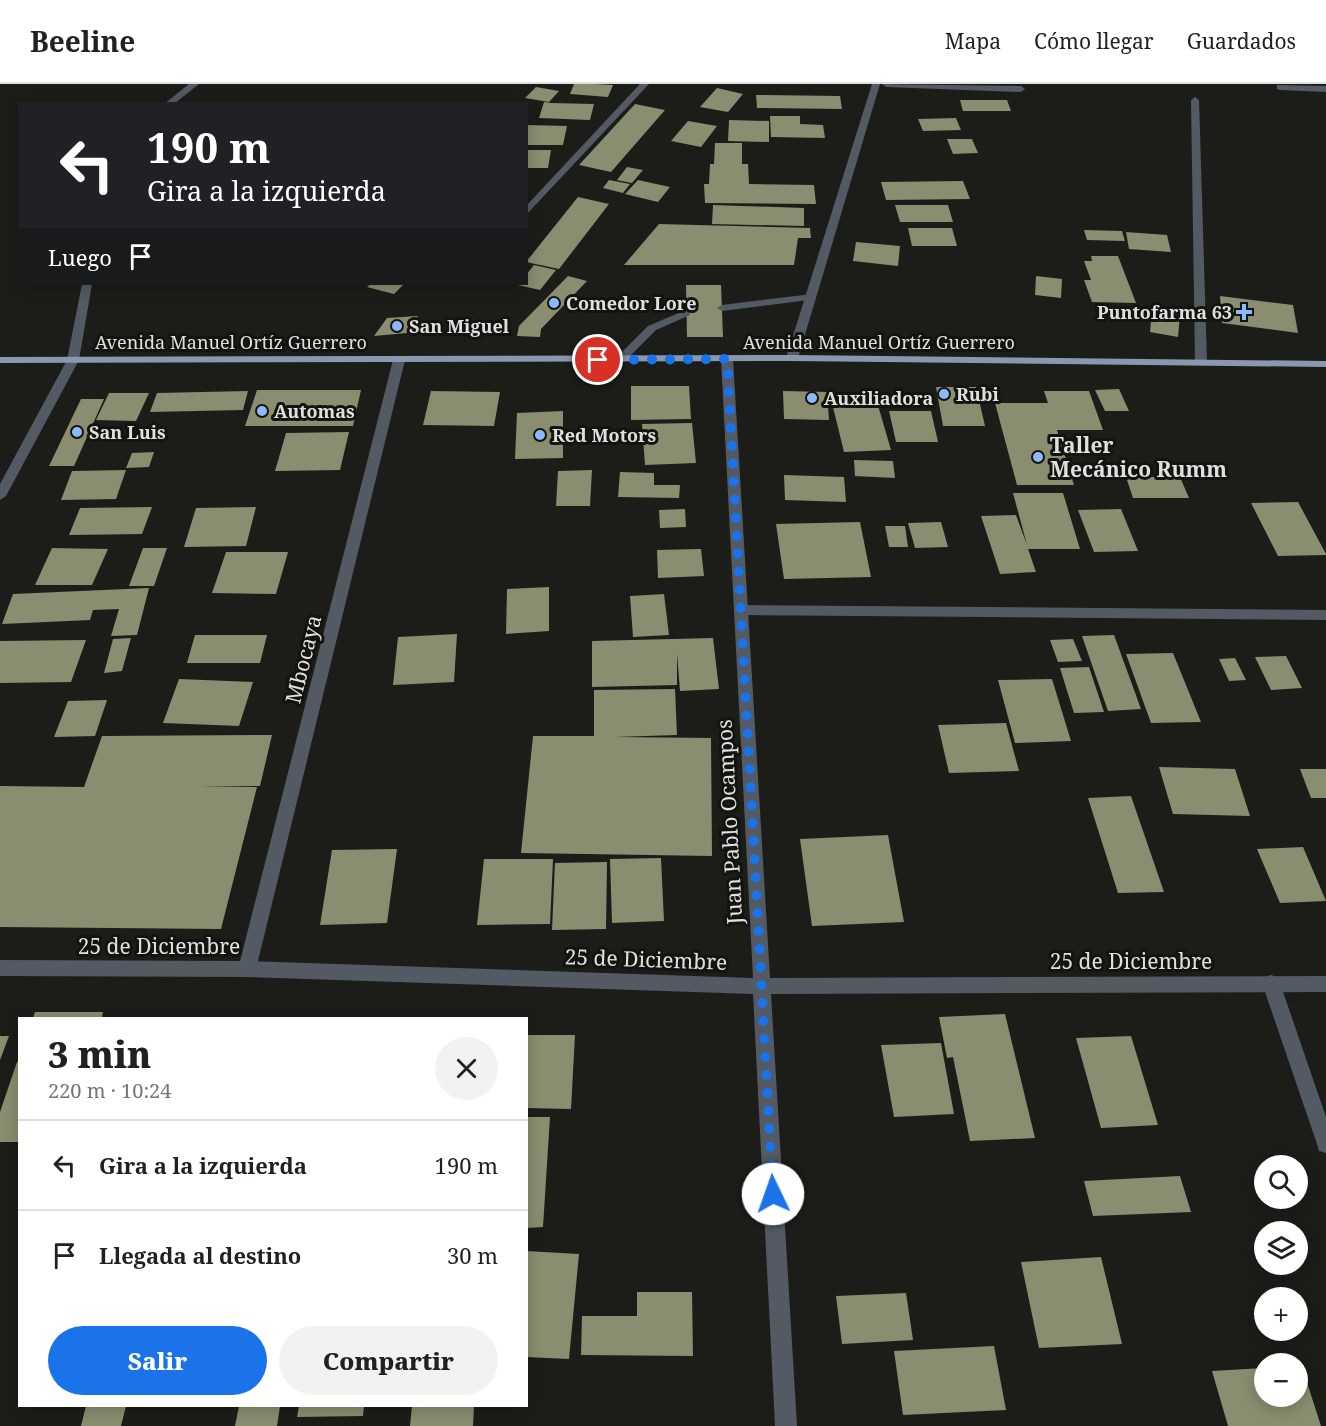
<!DOCTYPE html>
<html lang="es">
<head>
<meta charset="utf-8">
<style>
  body { margin:0; font-family:"Noto Serif",serif; background:#f2f2f2; color:#202124; height:100vh; display:flex; flex-direction:column; font-size:22px; white-space:nowrap }
  * { box-sizing:border-box; margin:0 }
  p { font-size:20px; color:#757577 }
  .icon { flex:none; width:33px; height:33px; fill:none; stroke:currentColor; stroke-width:2; stroke-linecap:round; stroke-linejoin:round }
  .map { position:relative; flex:1; overflow:hidden }
  .panel { position:absolute; left:18px; top:933px; width:510px; height:390px; display:flex; flex-direction:column; background:#fff; border-radius:0px; box-shadow:0 3px 15px #0003 }
  .panel>* { flex:none }
  .guide { position:absolute; left:18px; top:18px; width:510px; height:183px; border-radius:0px; box-shadow:0 3px 15px #0003; background:#202124; color:#fff; overflow:hidden }
  .controls { position:absolute; left:1254px; top:1071px; display:grid; gap:12px }
  .controls a { display:grid; place-items:center; width:54px; height:54px; border-radius:50%; background:#fff; box-shadow:0 3px 15px #0003; font-size:30px }
  .pin { position:absolute; display:grid; place-items:center; width:51px; height:51px; color:#fff; margin:-26px; border:3px solid #fff; border-radius:50%; box-shadow:0 2px 6px #0007 }
  .me { position:absolute; width:66px; margin:-33px; rotate:357deg; stroke-linejoin:round; filter:drop-shadow(0 0 4px #0008) }
  .turn { display:flex; align-items:center; gap:21px; height:126px; padding:0 30px; font-size:27px }
  .turn .icon { width:78px; height:78px; stroke-width:2.5 }
  .turn b { display:block; font-size:42px; line-height:51px }
  .then { display:flex; align-items:center; height:57px; padding:0 30px; background:#0003; gap:12px; font-size:22px }
  .round { display:grid; place-items:center; flex:none; width:63px; height:63px; border-radius:32px; background:#f2f2f2 }
  .overview { display:flex; align-items:center; justify-content:space-between; height:102px; padding:0 30px }
  h1 { font-size:36px; font-weight:800; line-height:45px }
  .action { display:flex; gap:12px; margin-top:auto; padding:12px 30px }
  .action a { flex:1; height:69px; border-radius:36px; background:#1a73e8; color:#fff; font-size:24px; font-weight:800; line-height:69px; text-align:center }
  .action a+a { background:#f2f2f2; color:#202124 }
  ul { padding:0; list-style:none }
  li { display:flex; align-items:center; gap:18px; height:90px; padding:0 30px; border-top:2px solid #e0e0e0 }
  li div { flex:1 }
  li b { display:block; font-size:22px }
  li em { font-style:normal }
  header { display:flex; align-items:center; gap:36px; box-sizing:border-box; height:84px; padding:0 30px; background:#fff; border-bottom:2px solid #e0e0e0 }
  header strong { font-size:28px }
  nav { display:flex; gap:33px; margin-inline-start:auto; font-size:21px }
  .map>svg:first-child { display:block }
  .building { fill:#8a8d6f }
  .lines { fill:none; stroke-linecap:round; stroke-linejoin:round }
  .service { fill:#535a64; fill-rule:evenodd }
  .minor { fill:#535a64; fill-rule:evenodd }
  .tertiary { fill:#535a64; fill-rule:evenodd }
  .primary { fill:#8998ae; fill-rule:evenodd }
  .route { stroke:#1a73e8; stroke-width:10; stroke-dasharray:0 18 }
  .poi-dot { fill:#8db9fc; stroke:#131410; stroke-width:2 }
  .labels { text-anchor:middle; dominant-baseline:central; stroke-width:6; stroke-linejoin:round; paint-order:stroke }
  .far-poi-label { font-size:18px; font-weight:bold; fill:#e0e1de; stroke:#131410; text-anchor:start }
  .far-street-label { font-size:18px; fill:#e0e1de; stroke:#131410 }
  .poi-label { font-size:21px; font-weight:bold; fill:#e0e1de; stroke:#131410; text-anchor:start }
  .street-label { font-size:21px; fill:#e0e1de; stroke:#131410 }
</style>
</head>
<body>
<header>
<strong>Beeline</strong>
<nav><a>Mapa</a><a>Cómo llegar</a><a>Guardados</a></nav>
</header>
<div class="map">
<svg width="1326" height="1342" viewBox="0 0 1326 1342">
  <rect width="100%" height="100%" fill="#1c1d19"/>
  <path class="building" d="M574,0h20l19,1 -5,12 -38,-3z
    M536,3l23,4 -10,11 -24,-4z
    M717,4l26,6 -15,18 -28,-5z
    M756,11l84,1 2,13 -85,-1z
    M960,16h47l4,11h-48z
    M544,18l7,1 43,1 -4,16 -51,-2z
    M635,20l30,6 -54,62 -32,-7z
    M770,32h30v8l23,1 2,13 -54,-1z
    M956,34l5,12 -38,1 -5,-12z
    M729,36l40,1v21l-41,-1z
    M688,37l29,5 -16,21 -30,-6z
    M526,41l41,1 -4,19h-37z
    M947,55h25l6,14 -25,1z
    M715,59h27v21h6l1,20 65,1 2,19 -111,-1 -1,-19h5l1,-20h4z
    M526,66h25l-3,18h-22z
    M627,83l16,3 -11,13 -15,-3z
    M609,96l21,4 -7,9 -20,-5z
    M638,96l32,7 -12,15 -33,-8z
    M963,97l7,18 -84,1 -5,-18z
    M578,113l31,7 -50,65 -33,-7z
    M713,121l91,3v18l-92,-2z
    M895,121h53l5,17h-53z
    M659,140l151,4 1,10h-13l-4,27h-170z
    M908,144h44l5,18h-45z
    M1084,146l38,1 3,10 -38,-1z
    M1126,148l41,3 4,17 -42,-3z
    M856,158l44,4 -2,20 -45,-5z
    M1091,172h27l18,47 -44,-1 -8,-22h7l-7,-19h8z
    M534,181l22,5 -16,20 -22,-5 8,-1v-9z
    M568,192l19,5 -46,48 -1,8 -23,-1 2,-10z
    M1036,192l26,3 -1,19 -26,-3z
    M371,200h33l-10,10 -27,-7z
    M686,201h35l2,52h-36z
    M1220,212l73,9 5,28 -76,-10z
    M1152,226l28,4 -2,23 -28,-5z
    M418,232l-11,17 -33,3 13,-18z
    M631,302h58l2,33 -60,1z
    M936,303h40l9,39h-42z
    M1119,305l10,22h-24l-10,-21z
    M257,306h104l-8,36h-108z
    M248,307l-5,19 -93,2 7,-19z
    M431,307l69,1 -6,34 -71,-1z
    M783,307l44,1 2,28 -45,-1z
    M1044,307h45l14,39h-46l17,55h-57l-22,-82h53z
    M109,309h40l-13,28 -40,-1z
    M81,315h23l-30,67h-25z
    M877,318l14,48 -47,2 -12,-49z
    M563,327v47l-48,1 2,-46z
    M889,327h42l7,31h-42z
    M692,339l4,40 -51,2 -3,-41z
    M349,348l-9,38 -65,1 11,-38z
    M154,368l-5,15 -23,1 6,-15z
    M854,376l39,1 2,17 -40,-2z
    M126,386l-10,29 -55,1 11,-29z
    M592,386l-2,36h-34l2,-35z
    M620,388l34,1v12h26l-1,13 -61,-1z
    M784,391l60,2 2,25 -61,-2z
    M1126,393h54l9,21h-56z
    M1013,409h50l17,56h-52l8,23 -36,2 -19,-58 35,-1 11,30z
    M1298,418l28,52v1l-48,1 -27,-53z
    M152,423l-10,27 -73,1 11,-27z
    M256,423l-10,39 -62,1 12,-39z
    M685,425l1,18 -26,1 -1,-18z
    M1121,425l17,42 -44,1 -16,-42z
    M860,438l11,55 -87,2 -8,-55z
    M941,438l7,25 -33,1 -7,-25z
    M885,442h20l3,21h-19z
    M52,464l56,1 -16,36h-57z
    M143,464h24l-13,38h-25z
    M701,465l3,27 -46,2 -1,-28z
    M226,468h62l-12,42 -64,-1z
    M549,503v44l-43,3 1,-45z
    M149,504l-12,47 -26,1 8,-27 -26,1 -3,10 -88,4 11,-30z
    M664,510l5,41 -36,2 -3,-41z
    M457,550l-3,48 -61,3 5,-48z
    M195,551h72l-7,28h-73z
    M1114,551l27,74 -33,2 -26,-75z
    M131,554l-9,33 -18,2 9,-34z
    M713,554l6,51 -39,2 -3,-38v32l-85,2v-46z
    M1073,555l9,22 -24,1 -8,-22z
    M86,556l-15,42 -71,1v-42z
    M1173,569l28,69 -50,1 -25,-69z
    M1286,572l16,32 -31,2 -16,-33z
    M1235,574l11,22 -17,1 -10,-22z
    M1089,583l15,45 -30,1 -14,-45z
    M179,595l74,3 -14,44 -76,-3z
    M1052,595l19,62 -56,2 -17,-63z
    M675,605l2,46 -62,2 96,1 1,118 -191,-3 12,-117h61v-46z
    M107,616l-12,36 -41,1 14,-36z
    M1006,639l13,48 -70,2 -11,-48z
    M272,651l-12,51h-61l58,1 -36,142 -221,-2v-141l84,1 18,-51z
    M1159,683l76,2 15,47 -77,-2z
    M1300,685h26v29h-15z
    M1131,712l33,96 -46,1 -30,-95z
    M888,751l16,87 -92,4 -12,-87z
    M1303,763l23,54 -46,2 -23,-54z
    M397,765l-10,74 -67,2 12,-75z
    M661,774l3,63 -52,2 -2,-64z
    M484,775h69l-3,65 -73,1z
    M607,778l-1,67 -54,1 3,-67z
    M35,928h68l-1,6h-69z
    M1005,930l30,124 -65,3 -17,-84 -6,1 -8,-41z
    M526,951h49l-4,74 -45,-1z
    M0,952h9l-9,24z
    M1131,952l27,89 -57,3 -25,-90z
    M941,959l13,71 -60,3 -13,-72z
    M17,978h3v80h-20v-30z
    M526,1033h24l-7,110 -17,1z
    M1180,1092l11,36 -98,4 -9,-35z
    M526,1167l53,3 -10,105 -43,-2z
    M1101,1173l21,87 -83,4 -18,-86z
    M637,1208h55l1,64 -112,-1 1,-39h55z
    M906,1209l7,47 -71,4 -6,-48z
    M994,1262l12,64 -103,5 -9,-64z
    M1298,1283h4l19,59h-93l-16,-55 52,-3v28h34z
    M86,1322h40l-5,20h-40z
    M239,1322h41l-3,20h-42z
    M299,1322h65l-1,10 -66,1z
    M412,1322h62l-1,20h-63z"/>
  <g class="lines">
    <path class="service" d="M812,210l4,1v4l-94,12 -5,-3 5,-3z
      M686,226l4,1v4l-34,15 -32,32h-8v-4l32,-32z"/>
    <path class="minor" d="M189,0h10l-25,20h-10z
      M640,0h9l-123,131v-9z
      M872,0h8l-82,274 -2,2h-8l-2,-2z
      M882,0l139,2 4,3 -4,3 -135,-5z
      M1277,1l49,1v6l-46,-2 -3,-1z
      M1195,13l4,3 8,262 -6,3 -6,-3 -4,-262z
      M82,200h10l-13,76 -73,136 -6,4v-16l67,-124z
      M399,273l6,3 -149,609 -3,5 -6,3 -6,-3 -3,-5 155,-609z
      M741,521l585,5v10l-585,-5 -7,-5z
      M1271,891l6,2 3,6 46,134v36l-7,-2 -2,-7 -55,-161 3,-6z"/>
    <path class="tertiary" d="M727,272l6,3 37,619 556,-2v16l-555,2 26,432h-22l-22,-432 -506,-17 -247,-1v-16l247,1 506,17 -32,-619z"/>
    <path class="primary" d="M792,271l534,6v6l-534,-6 -792,2v-6z"/>
  </g>
  <g class="lines">
    <path class="route" d="M598,276l129,-1 46,835"/>
  </g>
  <g class="poi-dot">
    <circle cx="554" cy="219" r="6"/>
    <path d="M1241 219h6v6h6v6h-6v6h-6v-6h-6v-6h6z"/>
    <circle cx="397" cy="242" r="6"/>
    <circle cx="944" cy="310" r="6"/>
    <circle cx="812" cy="314" r="6"/>
    <circle cx="262" cy="327" r="6"/>
    <circle cx="77" cy="348" r="6"/>
    <circle cx="540" cy="351" r="6"/>
    <circle cx="1038" cy="373" r="6"/>
  </g>
  <g class="labels">
    <g class="far-poi-label">
      <text x="566" y="219">Comedor Lore</text>
      <text x="1232" y="228" text-anchor="end">Puntofarma 63</text>
      <text x="409" y="242">San Miguel</text>
      <text x="956" y="310">Rubi</text>
      <text x="824" y="314">Auxiliadora</text>
      <text x="274" y="327">Automas</text>
      <text x="89" y="348">San Luis</text>
      <text x="552" y="351">Red Motors</text>
    </g>
    <g class="far-street-label">
      <text x="231" y="258">Avenida Manuel Ortíz Guerrero</text>
      <text x="879" y="258">Avenida Manuel Ortíz Guerrero</text>
    </g>
    <g class="poi-label">
      <text x="1050" y="361">Taller<tspan x="1050" dy="24">Mecánico Rumm</tspan></text>
    </g>
    <g class="street-label">
      <text transform="translate(303 575) rotate(-76)">Mbocaya</text>
      <text transform="translate(729 738) rotate(-93)">Juan Pablo Ocampos</text>
      <text x="159" y="862">25 de Diciembre</text>
      <text transform="translate(646 875) rotate(2)">25 de Diciembre</text>
      <text x="1131" y="877">25 de Diciembre</text>
    </g>
  </g>
</svg>
<div class="controls">
<a><svg class="icon" aria-label="search" viewBox="0 0 24 24"><circle cx="10" cy="10" r="6"/><path d="M15 15l6 6"/></svg></a>
<a><svg class="icon" aria-label="layers" viewBox="0 0 24 24"><path d="M12 4l9 5-9 5-9-5zM3 14l9 5 9-5"/></svg></a>
<a>+</a>
<a>−</a>
</div>
<div class="pin" style="left:598px;top:276px;background:#d93025"><svg class="icon" aria-label="arrive" viewBox="0 0 24 24"><path d="M6 21V4h12l-3 4 3 4H6"/></svg></div>
<svg class="me" style="left:773px;top:1110px" viewBox="-20 -20 40 40"><circle r="19" fill="#fff"/><path d="M0-13L10 11 0 6-10 11z" fill="#1a73e8"/></svg>
<div class="guide">
<div class="turn"><svg class="icon" aria-label="left" viewBox="0 0 24 24"><path d="M17 20v-9H6M10 6l-5 5 5 5"/></svg><div><b>190 m</b>Gira a la izquierda</div></div>
<div class="then">Luego<svg class="icon" aria-label="arrive" viewBox="0 0 24 24"><path d="M6 21V4h12l-3 4 3 4H6"/></svg></div>
</div>
<section class="panel">
<div class="overview"><div><h1>3 min</h1><p>220 m · 10:24</p></div><a class="round"><svg class="icon" aria-label="close" viewBox="0 0 24 24"><path d="M6 6l12 12M18 6L6 18"/></svg></a></div>
<ul>
<li><svg class="icon" aria-label="left" viewBox="0 0 24 24"><path d="M17 20v-9H6M10 6l-5 5 5 5"/></svg><div><b>Gira a la izquierda</b></div><em>190 m</em></li>
<li><svg class="icon" aria-label="arrive" viewBox="0 0 24 24"><path d="M6 21V4h12l-3 4 3 4H6"/></svg><div><b>Llegada al destino</b></div><em>30 m</em></li>
</ul>
<div class="action"><a>Salir</a><a>Compartir</a></div>
</section>
</div>
</body>
</html>
